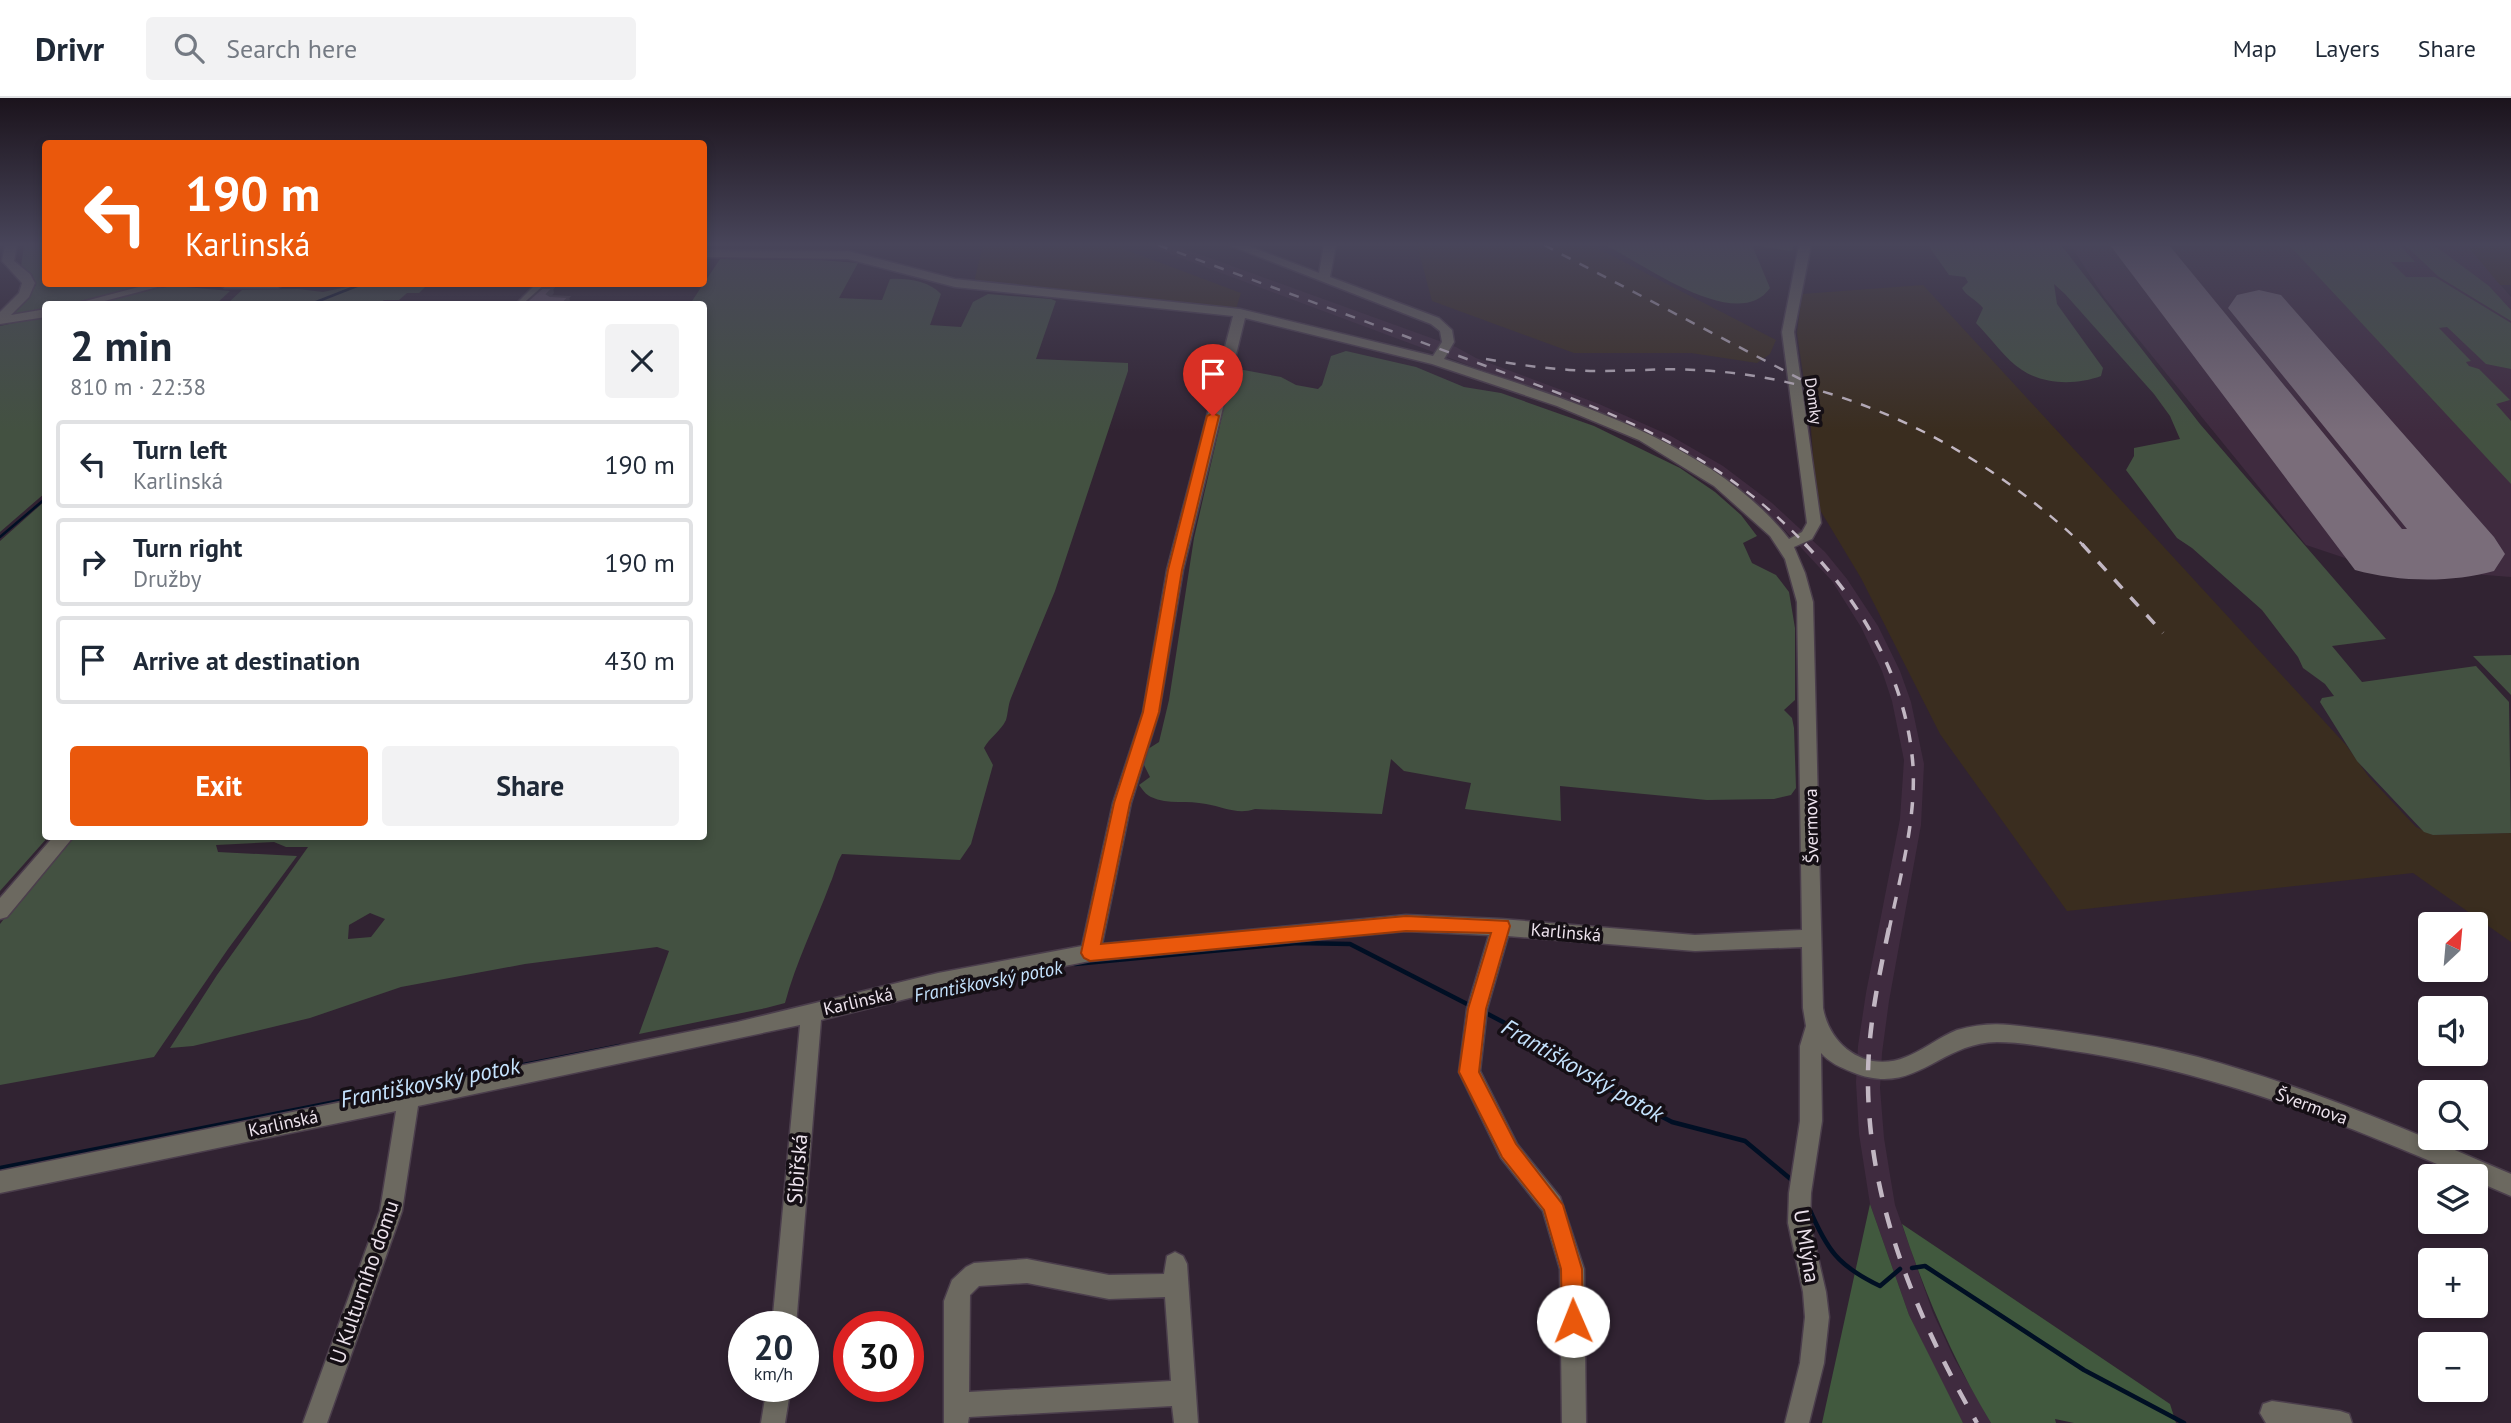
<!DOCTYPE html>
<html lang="en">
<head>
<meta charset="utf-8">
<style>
  body { margin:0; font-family:"PT Sans",sans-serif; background:#f2f2f3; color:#1f2937; height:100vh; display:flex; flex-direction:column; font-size:26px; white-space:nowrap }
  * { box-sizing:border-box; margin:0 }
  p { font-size:23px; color:#747a83 }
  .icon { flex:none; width:38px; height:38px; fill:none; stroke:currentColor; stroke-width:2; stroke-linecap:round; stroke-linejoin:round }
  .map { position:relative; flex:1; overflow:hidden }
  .sheet { position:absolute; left:42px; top:203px; width:665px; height:539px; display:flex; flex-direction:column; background:#fff; border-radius:7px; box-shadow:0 4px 10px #0003 }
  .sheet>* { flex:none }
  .hud { position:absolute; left:42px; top:42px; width:665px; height:147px; border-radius:7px; box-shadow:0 4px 10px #0003; background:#ea580c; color:#fff; overflow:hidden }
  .needle { width:46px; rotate:26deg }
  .fabs { position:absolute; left:2418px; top:814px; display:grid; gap:14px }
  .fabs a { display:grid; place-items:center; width:70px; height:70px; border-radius:7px; background:#fff; box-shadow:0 4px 10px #0003; font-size:35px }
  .speed { position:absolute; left:728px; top:1213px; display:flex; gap:14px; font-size:35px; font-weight:700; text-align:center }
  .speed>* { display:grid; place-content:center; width:91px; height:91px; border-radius:50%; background:#fff; box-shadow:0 4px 10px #0003; line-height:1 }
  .speed small { font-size:18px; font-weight:400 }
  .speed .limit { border:10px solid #d22; background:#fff; color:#111 }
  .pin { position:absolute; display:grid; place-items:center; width:60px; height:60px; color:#fff; margin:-72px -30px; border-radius:50% 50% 50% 0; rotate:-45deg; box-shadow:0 0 7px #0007 }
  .pin .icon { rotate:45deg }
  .me { position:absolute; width:77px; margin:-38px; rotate:359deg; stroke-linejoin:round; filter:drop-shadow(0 0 5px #0008) }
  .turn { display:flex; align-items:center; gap:24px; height:147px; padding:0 28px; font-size:32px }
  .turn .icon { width:91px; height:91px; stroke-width:2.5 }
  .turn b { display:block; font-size:49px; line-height:60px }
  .round { display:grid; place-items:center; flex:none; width:74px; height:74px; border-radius:7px; background:#f2f2f3 }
  .headline { display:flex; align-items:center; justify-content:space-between; height:119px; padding:0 28px }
  h1 { font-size:42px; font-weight:700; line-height:52px }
  .button { display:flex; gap:14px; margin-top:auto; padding:14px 28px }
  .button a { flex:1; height:80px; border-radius:7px; background:#ea580c; color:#fff; font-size:28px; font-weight:700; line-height:80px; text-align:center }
  .button a+a { background:#f2f2f3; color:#1f2937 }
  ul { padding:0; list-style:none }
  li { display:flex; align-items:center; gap:21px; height:88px; margin:0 14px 10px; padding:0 14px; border:4px solid #e0e1e3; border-radius:7px }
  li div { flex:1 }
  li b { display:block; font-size:26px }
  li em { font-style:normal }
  header { display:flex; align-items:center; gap:42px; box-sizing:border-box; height:98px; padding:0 35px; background:#fff; border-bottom:2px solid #e0e1e3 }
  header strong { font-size:33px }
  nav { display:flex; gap:38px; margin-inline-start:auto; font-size:24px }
  .search { width:490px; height:63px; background:#f2f2f3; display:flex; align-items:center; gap:18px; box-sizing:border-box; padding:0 24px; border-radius:7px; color:#747a83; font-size:26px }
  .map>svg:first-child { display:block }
  .built { fill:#3f2b3f }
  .industrial { fill:#3a2d1f }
  .green { fill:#435141; fill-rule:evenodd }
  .forest { fill:#41593e }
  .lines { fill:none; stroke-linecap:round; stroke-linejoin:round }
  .stream-far1 { stroke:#000f24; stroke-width:2.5 }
  .stream { stroke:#000f24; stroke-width:4.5 }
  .runway { fill:#7a6d7a; fill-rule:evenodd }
  .minor-casing { stroke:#4b3e4c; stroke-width:3 }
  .minor { fill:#6c6960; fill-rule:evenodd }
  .rail-far2 { stroke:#c2b7c3; stroke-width:2.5; stroke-dasharray:10 10; stroke-linecap:butt }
  .rail-far1 { stroke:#c2b7c3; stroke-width:3.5; stroke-dasharray:12 12; stroke-linecap:butt }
  .rail { stroke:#c2b7c3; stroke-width:4.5; stroke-dasharray:16 16; stroke-linecap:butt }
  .shaded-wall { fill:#463a46 }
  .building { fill:#645364; stroke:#463a46; stroke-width:2 }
  .route { fill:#ea580c; stroke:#983908; stroke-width:2 }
  .labels { text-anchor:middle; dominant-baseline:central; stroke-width:7; stroke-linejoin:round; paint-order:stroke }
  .far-street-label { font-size:16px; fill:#ece2ec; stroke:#150f15 }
  .street-label { font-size:18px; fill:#ece2ec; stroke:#150f15 }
  .water-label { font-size:19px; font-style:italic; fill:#c5e3fe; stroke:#150f15 }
  .near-street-label { font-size:21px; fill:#ece2ec; stroke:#150f15 }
  .near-water-label { font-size:23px; font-style:italic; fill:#c5e3fe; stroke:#150f15 }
</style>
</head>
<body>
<header>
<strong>Drivr</strong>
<div class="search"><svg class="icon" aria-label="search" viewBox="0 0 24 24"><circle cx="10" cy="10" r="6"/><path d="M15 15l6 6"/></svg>Search here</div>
<nav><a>Map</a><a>Layers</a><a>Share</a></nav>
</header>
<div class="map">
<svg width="2511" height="1325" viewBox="0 0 2511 1325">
  <rect width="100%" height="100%" fill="#312332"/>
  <path class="built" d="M1146,147h28l282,102 20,11 123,46 72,32 52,30 49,37 53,49 22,27 31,47 22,45 11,31 13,62 -3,61 -32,176 -7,52 -2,35 4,50 6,37 5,30 38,108 21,45 37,65h-28l-6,-9 -48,-99 -39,-111 -11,-70 -3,-52 2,-36 8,-53 34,-174 4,-59 -12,-59 -10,-30 -21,-44 -29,-46 -53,-57 -42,-34 -145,-79z
    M2070,147h397l44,52v280l-142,-11 -63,-21 -202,-248z"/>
  <path class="industrial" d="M983,147h130l128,48 -5,16 -262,-27z
    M1417,147h174l185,95 -6,14 -13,9 -66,-10h-117l-142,-52z
    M2467,147h44v40h-11z
    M1923,187l423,460 23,32 47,50 17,8 78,-2v109l-98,-69 -346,38 -127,-177 -79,-156 -44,-73 -6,-76 -14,-96 5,-39z"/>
  <path class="green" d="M24,147h21l1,39h105l-76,20h-29l-1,7 -27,5 -7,-3 25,-28 -4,-11 -11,-7z
    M1605,147h189l-2,5 -3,1 -37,-6 18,43c-33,47 -129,-26 -165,-43z
    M1928,147h133l139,179 186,215 -54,7 30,36 114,-16 33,36 2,131 -78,2 -9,-3 -67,-71 -37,-59 2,-4 12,-2 -9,-12 -22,-16 -5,-11 -36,-47 -70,-62 -15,-10 -51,-68 8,-14v-8l46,-9 -10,-23 -16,-22 -89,-100 -11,-10 3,20 46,64 -2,8c-24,9 -57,9 -79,-6 -17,-11 -31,-32 -46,-47l7,-15c-6,-8 -17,-12 -21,-20l6,-6 -3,-5 -16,-2z
    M2289,147h111l15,17h-24l15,15h29l76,46v46l-25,-5 -39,-37 -8,1 32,33 -5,1 3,4 10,3 31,31 -14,4 15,17v63z
    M2405,147h29l55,41 22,24v11l-72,-44z
    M720,161l101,1 37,3 -19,35 43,2 8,-21c17,-1 39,2 51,15l-11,31 31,2 12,-25 15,-8 63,5 5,2 -20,58 92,4v8l-73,220 -44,107c-3,7 -3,16 -5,22 -5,11 -17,18 -22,28l9,17 -22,79 -11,16 -118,-6c-6,10 -7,19 -12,30 -15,40 -34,78 -45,119l-19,5 -127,26 30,-83 -12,-4 -132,17 -124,23 -91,31 -117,28 -23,2 47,-73 91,-128h-22l-12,-5 -58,3 2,7 79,4 -69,93 -74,108 -154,28v-161l38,-50 33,-37 633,-1v-532h-14zM370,815l15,6 -14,18 -23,2 1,-14z
    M361,186h67l-9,9h-12l-8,7h-15l-5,4h-152l15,-14 56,-1 25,3z
    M175,188l55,5 -14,13h-123l66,-16z
    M45,218v177l-45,39v-206z
    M1346,253l70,16 48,20 37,6 93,33 86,42 35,24 26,23 16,21 -14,7 9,20 24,12 13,17 6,36v72l-11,10 8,8 2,10 2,60 -5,7 -17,4 -67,1 -147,-14 1,35 -96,-12 6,-26 -67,-12 -13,-12 -9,55 -127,-5c-18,6 -31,-2 -49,-5 -18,-4 -38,1 -55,-7 -5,-2 -9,-8 -12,-12l11,-8 -7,-14 5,-14 11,-7 10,-42 25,-162 39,-170 48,9 15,8 22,4 4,-4 9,-29z
    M45,403l1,335 2,1 -48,54v-350z
    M2511,557v40l-38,-39z"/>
  <path class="forest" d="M1870,1106l39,111 54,108h-141z
    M1902,1126l268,180 6,19h-102l-19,-4 1,4h-65c-38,-63 -66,-129 -89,-199z"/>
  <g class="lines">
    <path class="stream-far1" d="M311,206l51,-20
      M0,439l46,-39"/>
    <path class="stream" d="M1075,866l222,-21 53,1 119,61
      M1484,914l57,30 41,33 90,47 73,19 48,40
      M0,1070l620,-122
      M1809,1110c18,42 29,58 71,78l20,-17
      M1912,1170l13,-2 159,104 100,53"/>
    <path class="runway" d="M2110,147h59l233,284h5l-179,-221 9,-13 22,-5 22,5 213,242 11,17 -11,17c-43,12 -96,11 -139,-1z"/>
    <defs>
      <path id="minor" d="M5,147h12l-3,16 16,13 5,9 -6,14 -18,18 35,-6v8l-46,7v-12l19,-19 3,-10 -20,-22z
        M1229,147h17l73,28 5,-28h12l-6,32 109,41 13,12 2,12 -10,17c116,39 266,79 345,180l13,-7 5,-9 -25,-191 17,-87h12l-17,87 27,191 -9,16 -18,8 11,26 8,29 10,406c7,39 44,65 83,49 18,-7 33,-20 51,-27 18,-5 34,-7 53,-5 63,7 126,16 188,32 107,29 211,73 313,117v22l-35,-15v-5h-11c-122,-53 -246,-102 -378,-123 -30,-4 -61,-11 -90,-11 -59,1 -82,56 -145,30 -12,-5 -22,-9 -31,-19l1,68 -11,72 -1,30 16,69 3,25 -5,46 -15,60h-24l15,-60 5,-46 -2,-25 -15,-69 1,-30 11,-72v-75l6,-20 -3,-18 -1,-61 -107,4 -187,-15 -21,73 -7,62 37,73 43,53 24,72 2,154h-24l-2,-154 -17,-58 -42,-53 -42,-86 8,-63 22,-74 -83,-4 -316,30 -152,30 -117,29 -25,306h-24l28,-301 -382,81 -16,105 -75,212h-24l77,-212 16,-100 -396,82v-22l737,-149 201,-49 144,-27 31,-143 30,-91 24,-142 66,-254 -278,-29 -107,-28 -144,-2v-7l144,1 107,28 285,30 193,47 9,-14 -2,-11 -9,-7zM1245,220l187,46 125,42 82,34 75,46 56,50 15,23 12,43 5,328 -107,5 -194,-16 -95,-4 -304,29 29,-141 28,-91 24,-142z
        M150,186h19l-76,20h-19z
        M219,186h65l-6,4h-53z
        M536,186h12l-19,20h-13z
        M54,738h20l-67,81 -7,2v-21z
        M1175,1154l8,4 4,8 11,159h-24l-2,-17 -203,11 -1,6h-24v-122l8,-21 14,-13 8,-4 53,-4 82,16 55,-1 3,-18zM1027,1185l82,16 56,-2 6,84 -202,11 1,-97 9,-9z
        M767,1288h24l-6,37h-24z
        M2272,1303l68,10 9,3 3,9h-86l-6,-10 3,-9z"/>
    </defs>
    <use href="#minor" class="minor-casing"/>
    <use href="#minor" class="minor"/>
    <path class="rail-far2" d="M1158,147c103,38 206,76 309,114 128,48 242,83 340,187
      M1544,147l260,136
      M1486,261c38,7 77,12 116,12 31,0 63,-3 95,-1 146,7 282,76 387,176"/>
    <path class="rail-far1" d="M1805,446c58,61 102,137 108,222 3,55 -13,111 -24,164
      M2082,446l81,89"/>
    <path class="rail" d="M1889,830c-11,52 -22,105 -21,159 2,121 50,233 109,336"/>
  </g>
  <path class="shaded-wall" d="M553,190l1,5 -5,6 -2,-5z
    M569,199l1,4 -2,3h-6z"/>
  <path class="building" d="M542,190h11l-6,6 3,2 19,1 -7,7h-38z"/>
  <linearGradient id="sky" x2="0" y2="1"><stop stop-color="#1b131c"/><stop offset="0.44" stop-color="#48455a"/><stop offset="1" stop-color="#48455a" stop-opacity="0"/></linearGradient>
  <rect width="2511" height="333" fill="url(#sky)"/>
  <path class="route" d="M1213,315l6,3 -37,154 -23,142 -29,91 -29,141 305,-28 102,5 2,5 -24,83 -7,63 37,72 47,61 19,64 1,52 -3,7 -7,3 -8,-3 -3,-7 -1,-52 -17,-59 -42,-53 -43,-85 9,-63 23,-76 -85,-2 -316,30 -6,-3 -3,-5 33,-150 29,-91 25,-142 39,-154z"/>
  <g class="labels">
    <g class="far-street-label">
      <text transform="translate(1814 303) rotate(82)">Domky</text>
    </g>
    <g class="street-label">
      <text transform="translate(1811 728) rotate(-91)">Švermova</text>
      <text transform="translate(1566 834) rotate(5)">Karlinská</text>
      <text transform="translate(858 903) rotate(-13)">Karlinská</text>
      <text transform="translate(2312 1008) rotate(20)">Švermova</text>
      <text transform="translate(283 1025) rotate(-12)">Karlinská</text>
    </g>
    <g class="water-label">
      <text transform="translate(988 883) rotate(-11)">Františkovský potok</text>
    </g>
    <g class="near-street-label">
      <text transform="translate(797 1071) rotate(-85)">Sibiřská</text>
      <text transform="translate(1807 1148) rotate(81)">U Mlýna</text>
      <text transform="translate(364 1184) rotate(-71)">U Kulturního domu</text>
    </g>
    <g class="near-water-label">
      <text transform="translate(1583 972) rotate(30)">Františkovský potok</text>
      <text transform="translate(430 984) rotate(-11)">Františkovský potok</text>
    </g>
  </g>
</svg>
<div class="fabs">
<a><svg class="needle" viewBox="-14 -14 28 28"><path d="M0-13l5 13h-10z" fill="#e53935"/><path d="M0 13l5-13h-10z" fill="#747a83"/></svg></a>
<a><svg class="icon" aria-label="sound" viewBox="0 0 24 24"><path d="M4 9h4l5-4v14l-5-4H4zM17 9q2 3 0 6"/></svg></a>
<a><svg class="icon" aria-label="search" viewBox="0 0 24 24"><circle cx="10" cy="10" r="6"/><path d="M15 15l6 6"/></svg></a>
<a><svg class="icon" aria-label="layers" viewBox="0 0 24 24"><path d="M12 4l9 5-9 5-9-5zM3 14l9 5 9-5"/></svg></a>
<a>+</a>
<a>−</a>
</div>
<div class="speed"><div>20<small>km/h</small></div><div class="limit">30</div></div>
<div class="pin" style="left:1213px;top:318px;background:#d93025"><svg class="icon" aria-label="arrive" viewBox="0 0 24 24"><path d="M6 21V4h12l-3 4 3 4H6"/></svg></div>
<svg class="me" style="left:1573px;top:1223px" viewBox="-20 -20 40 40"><circle r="19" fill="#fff"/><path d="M0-13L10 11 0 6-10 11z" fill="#ea580c"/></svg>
<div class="hud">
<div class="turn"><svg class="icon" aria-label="left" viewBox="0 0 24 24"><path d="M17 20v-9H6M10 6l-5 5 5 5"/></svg><div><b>190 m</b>Karlinská</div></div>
</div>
<section class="sheet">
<div class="headline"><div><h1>2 min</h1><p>810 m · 22:38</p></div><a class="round"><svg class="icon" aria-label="close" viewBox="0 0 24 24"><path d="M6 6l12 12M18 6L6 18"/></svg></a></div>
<ul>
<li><svg class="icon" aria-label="left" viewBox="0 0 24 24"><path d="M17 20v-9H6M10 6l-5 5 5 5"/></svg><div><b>Turn left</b><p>Karlinská</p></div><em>190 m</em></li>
<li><svg class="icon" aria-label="right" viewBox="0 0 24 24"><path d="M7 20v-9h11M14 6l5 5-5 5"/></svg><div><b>Turn right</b><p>Družby</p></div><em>190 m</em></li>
<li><svg class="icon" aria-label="arrive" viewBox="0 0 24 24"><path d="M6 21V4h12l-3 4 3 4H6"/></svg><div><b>Arrive at destination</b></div><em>430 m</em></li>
</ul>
<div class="button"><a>Exit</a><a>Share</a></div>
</section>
</div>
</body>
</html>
